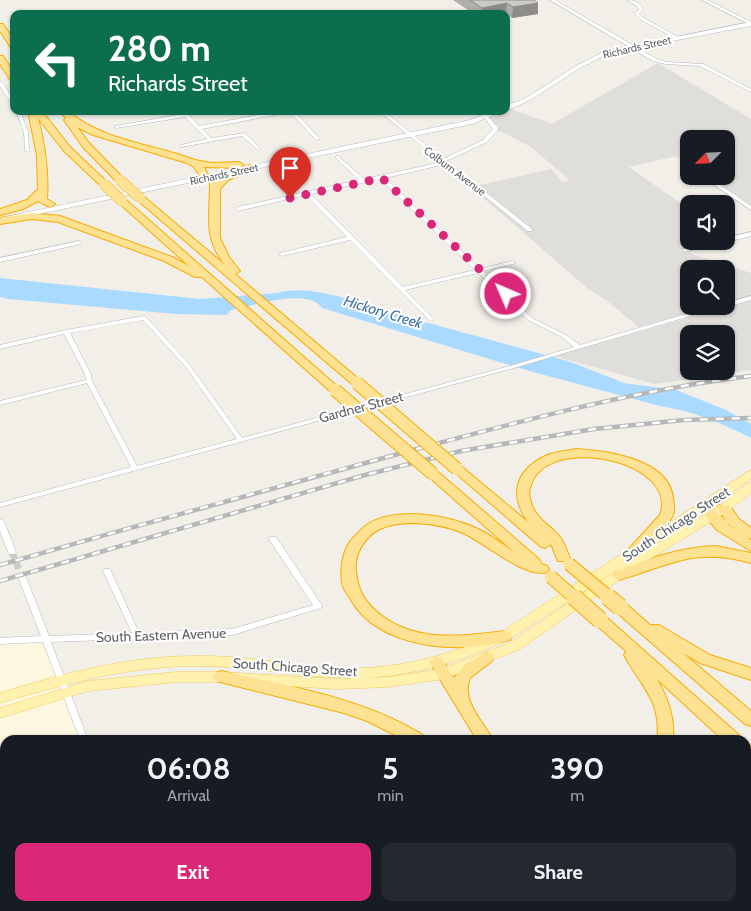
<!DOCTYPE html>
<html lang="en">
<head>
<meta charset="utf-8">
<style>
  body { margin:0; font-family:Cabin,sans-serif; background:#242831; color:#f1f3f6; height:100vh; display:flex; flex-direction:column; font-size:19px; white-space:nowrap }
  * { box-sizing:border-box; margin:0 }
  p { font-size:16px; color:#9ea1a6 }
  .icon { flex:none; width:28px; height:28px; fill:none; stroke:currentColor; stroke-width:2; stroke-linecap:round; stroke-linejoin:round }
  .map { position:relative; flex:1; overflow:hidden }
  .side { position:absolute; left:0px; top:735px; width:751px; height:176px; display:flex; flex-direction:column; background:#171b24; border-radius:15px 15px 0 0; box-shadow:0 1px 4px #0004 }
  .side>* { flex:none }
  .top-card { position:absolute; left:10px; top:10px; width:500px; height:105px; border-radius:10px; box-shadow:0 1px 4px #0004; background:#0b6e4f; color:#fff; overflow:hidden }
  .needle { width:32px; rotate:246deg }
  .fabs { position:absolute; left:680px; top:130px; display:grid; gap:10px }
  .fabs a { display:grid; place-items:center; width:55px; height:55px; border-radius:10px; background:#171b24; box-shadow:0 1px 4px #0004; font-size:25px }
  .pin { position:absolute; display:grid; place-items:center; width:42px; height:42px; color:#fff; margin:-51px -21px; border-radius:50% 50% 50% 0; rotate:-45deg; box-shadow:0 0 5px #0007 }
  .pin .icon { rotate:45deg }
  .me { position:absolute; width:55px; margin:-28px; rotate:315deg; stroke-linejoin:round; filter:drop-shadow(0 0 4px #0008) }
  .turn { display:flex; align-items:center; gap:18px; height:105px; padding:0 15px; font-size:22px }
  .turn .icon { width:65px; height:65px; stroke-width:2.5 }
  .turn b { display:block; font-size:35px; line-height:42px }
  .eta { display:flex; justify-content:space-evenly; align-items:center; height:85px; text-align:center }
  .eta b { font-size:30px; font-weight:700; line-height:35px }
  .action { display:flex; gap:10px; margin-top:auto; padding:10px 15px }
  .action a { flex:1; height:58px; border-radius:10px; background:#db2777; color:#fff; font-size:20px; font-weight:700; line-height:58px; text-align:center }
  .action a+a { background:#242831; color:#f1f3f6 }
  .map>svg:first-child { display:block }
  .commercial { fill:#fef7e0 }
  .industrial { fill:#e0deda; fill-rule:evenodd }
  .green { fill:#c5e8c5 }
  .water { fill:#aadaff }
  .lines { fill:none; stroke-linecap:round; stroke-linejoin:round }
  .street-tunnel { stroke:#ccccc8; stroke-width:7; stroke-dasharray:7 4; stroke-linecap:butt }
  .street-casing { stroke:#b5b8bc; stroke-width:1 }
  .secondary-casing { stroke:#b6babf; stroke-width:1 }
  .primary-casing { stroke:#f2c960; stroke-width:1 }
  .highway-casing { stroke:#f9ab00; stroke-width:2 }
  .street { fill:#fff; fill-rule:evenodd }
  .secondary { fill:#fff; fill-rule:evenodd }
  .primary { fill:#fff2af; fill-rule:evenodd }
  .highway { fill:#fde293; fill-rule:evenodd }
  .rail-casing { stroke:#b6b7b8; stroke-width:4.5 }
  .rail { stroke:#fff; stroke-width:2.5; stroke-dasharray:8; stroke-linecap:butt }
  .highway-bridge-far2-casing { stroke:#f9ab00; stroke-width:11; stroke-linecap:butt }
  .highway-bridge-far1-casing { stroke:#f9ab00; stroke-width:14; stroke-linecap:butt }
  .highway-bridge-casing { stroke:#f9ab00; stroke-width:18; stroke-linecap:butt }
  .highway-bridge-far2 { stroke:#fde293; stroke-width:10 }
  .highway-bridge-far1 { stroke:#fde293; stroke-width:12 }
  .highway-bridge { stroke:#fde293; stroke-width:16 }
  .wall { fill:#afaea9 }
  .shaded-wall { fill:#8f8d8a }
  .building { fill:#cccac5; stroke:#8f8d8a }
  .route { stroke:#db2777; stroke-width:9; stroke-dasharray:0 16.2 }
  .labels { text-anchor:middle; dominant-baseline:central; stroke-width:4; stroke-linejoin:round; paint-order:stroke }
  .far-street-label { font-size:11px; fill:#5f6368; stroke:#fff }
  .street-label { font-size:14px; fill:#5f6368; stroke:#fff }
  .water-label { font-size:15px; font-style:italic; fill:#4174aa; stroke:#fff }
</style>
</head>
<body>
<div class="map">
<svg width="751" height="911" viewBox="0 0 751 911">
  <rect width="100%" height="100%" fill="#f1efe8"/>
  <path class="commercial" d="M43,641l39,99h-77v77l-5,2v-176z"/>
  <path class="industrial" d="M658,63l93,56v86l-45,-29h20v-37h-37v26l-13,-9 -47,11 60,42v32h27l-36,9 71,23v23l-25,7v-34h-37v37h26l-76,21 -32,-26 -20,-13 -116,-101 80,-18 11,13 8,-2 -39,-33 -33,-17v-3l-9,-10 22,-8 41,15z
    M751,300v70l-96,14 -101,-28zM689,334h37v37h-37z"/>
  <path class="green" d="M159,906h106l2,5h-106z"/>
  <path class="water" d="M0,278l200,21 78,-6c25,-10 85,9 110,19l180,49 56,22 52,7 50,20 25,14v14c-29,-15 -59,-27 -91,-32l-134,-36 -204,-62c-14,-21 -70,-2 -91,2l-4,5 -51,-1 -168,-15 -8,-2z"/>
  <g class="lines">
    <path class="street-tunnel" d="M12,552l10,25"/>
    <defs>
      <path id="street" d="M550,0h5l102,59 9,3 37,2 48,25v3l-51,-26 -34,-2 -13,-3z
        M627,0c7,0 13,3 16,9l-4,5 3,3 36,20v2h-2l-36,-20 -5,-5 4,-5 -2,-3z
        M702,0h5l44,22v3z
        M0,82h2l12,18v5h-2l-12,-19z
        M506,102l11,2v1l-2,1 -9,-2z
        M16,111h4l8,21 1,20 -4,-1 -1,-19z
        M180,111h5l14,15 81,-15h14l26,28 -4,1 -26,-28 -88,17 9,9 34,-5 15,15v1l-2,1 -16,-14 -61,11v-2l26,-6 -22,-22 -69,11 -2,-1 2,-1 67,-12z
        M379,111h5l59,48 40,-19 10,-11 -10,-13 4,-1 11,13v2l-11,12 -41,19 86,68v2h-4l-85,-68 -6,3 -52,12 95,91 32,-8 2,1v2l-31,7 49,47 34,17 14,10 134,-39h10l-210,62 -514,139v-4l131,-36 -44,-84 -87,22v-4l86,-21 -1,-6 -21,-40 -64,15v-4l66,-15 78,-14 2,1 43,47 53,74 268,-72 64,-19 -12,-10 -34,-17 -50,-47 -73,17 29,29 -3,2 -2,-1 -79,-80 -68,16 -2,-1v-2l67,-16 -41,-42 -68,16 -3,-2 3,-2 121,-27 -23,-22v-2h2l26,23 69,-15 7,-3zM380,179l95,91 -72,17 -92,-93 51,-11 2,1 2,-2zM143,320l42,46 52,73 -100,27 -45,-85 -1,-7 -21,-41z
        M701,176h6l44,30v4z
        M751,232v4l-25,6 -2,-1h2v-3z
        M79,241l3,2 -1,1 -81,18v-4z
        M713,241h11l-39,11 -3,-2 1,-1z
        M751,296v4l-25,7 -2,-1h2v-3z
        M0,519l4,2 12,31 -1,2h-6l-1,-2 -8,-21z
        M270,537h6l45,67 1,2 -1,2 -89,27 -181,7 37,98h-8l-37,-98 -43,2v-6l41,-2 -23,-59 1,-2h6l1,2 23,59 83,-3 -29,-62 1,-2h6l1,2 28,62 93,-4 81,-24 -43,-64 -1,-2z
        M5,857v8l-5,2v-8z
        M49,906h10l1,5h-10z
        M261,906h10l2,5h-10z
        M350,906h17l-2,3 -4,2h-16l2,-3z
        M437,906h10l2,5h-10z"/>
      <path id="secondary" d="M751,22v4l-142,27 -29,15 -50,32 -24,11v-5l20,-8 50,-32 29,-15z
        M493,111h10l-31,13 -472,98v-4l470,-98z"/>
      <path id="primary" d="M751,470v9l-105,71 74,-45 27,-21 4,-1v10l-23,18 -83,51 -125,87 -77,30 -55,8 -51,2 -116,-7h-44l-89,9 -88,27v-10l88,-27 89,-9h44l116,7 19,-1c-53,0 -106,-12 -159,-12 -68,0 -133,18 -197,37v-10c64,-20 129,-37 196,-37 47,-1 93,9 140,12 57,3 112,-12 164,-35zM624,565l-114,78 -69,26 -53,8 -23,1c51,-3 98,-17 145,-39z"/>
      <path id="highway" d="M0,24h3l11,16v8h-3l-11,-17z
        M0,56h3l11,17v8h-3l-11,-17z
        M28,111h14l28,36 37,35v4h-6l-37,-35 -26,-33c7,27 11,54 9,81l8,5 -5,3 -12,-6 -15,8 -23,6v-6l27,-9 11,-11 -1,-34z
        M59,111h9c35,30 85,33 127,49l16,3 28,-1 5,3 -5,3 -35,-1 3,6 -5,3 -3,-1 -5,-8 -7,-4 -94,-28 -16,-8 12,16 36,37 -5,3 -3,-1 -34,-35 -19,-27 2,-2z
        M250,165l3,1v4l-25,10 -8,9v49l9,19 11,14 -5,3 126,107 2,2 -2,2h-8l-218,-187 2,-2h6l82,69c-22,-27 -15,-50 -15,-82l-7,-6 5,-3 10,6 4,-4z
        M122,198l3,1 214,189 2,2 -2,2h-8l-129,-115h-7l-31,-16 -106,-39 -26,-3 -32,5v-6l32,-5 28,3 112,41 17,9 -70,-63 -2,-2z
        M576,449c30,2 91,9 97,48 0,4 2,10 1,15 -5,17 -26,31 -37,44h-10l-2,-3 35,-38c19,-53 -104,-80 -127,-35 -3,7 -5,11 -3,19 4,20 22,26 32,41 4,6 5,12 8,18l-2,3h-10l-7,-17 -6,4 -5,-2 -89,-77 6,-4 4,1 67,56c-19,-27 -13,-51 17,-66 9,-4 21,-5 31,-7z
        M433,470l4,1 103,89 1,4 6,2 2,3 -2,3c-22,7 -63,-30 -84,-39 -16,-7 -31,-9 -48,-10 -12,0 -26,1 -37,7 -14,8 -24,25 -22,41 2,20 9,32 25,44 36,28 82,21 124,16l5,1 2,4 -2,4c-49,15 -131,9 -159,-40 -2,-4 -6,-9 -8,-13 -4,-15 -1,-39 11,-50 4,-4 9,-10 14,-13 29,-18 81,-9 110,5 13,6 24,15 36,23l-85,-75 -2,-3z
        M704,503c9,2 23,21 33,28l-8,-6 -12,-17 2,-3h10l10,14 12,9v10h-3l3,2v11l-34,-21 -20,-23z
        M716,546l35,7v10c-57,-16 -80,2 -132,17l-5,-2 -2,-3 2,-3c34,-13 66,-25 102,-26z
        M620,602l5,1 25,22h9l51,30 41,13v12l-51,-17 -17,-10 68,58v15l-6,-2 -130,-113 -2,-4 2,-4z
        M600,615l5,1 135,120 2,4h-19l-66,-61c11,20 18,38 16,61h-16c5,-39 -16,-54 -33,-85l2,-4 -31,-27 -2,-4 2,-4z
        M487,652l5,1 2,4 -2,4 -22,17c-9,23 12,42 23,62h-16l-47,-77 2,-4 5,-2 5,2 12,19 10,-13z
        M221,671c63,14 130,25 188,56 6,4 14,6 18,13h-22l-38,-19 -23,-8 -128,-32 -3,-4 3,-4z
        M746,745l5,1v15l-5,-1z
        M746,834l5,1v14l-5,-1z"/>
    </defs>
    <use href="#street" class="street-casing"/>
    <use href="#secondary" class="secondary-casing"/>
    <use href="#primary" class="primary-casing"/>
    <use href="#highway" class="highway-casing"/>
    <use href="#street" class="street"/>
    <use href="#secondary" class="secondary"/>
    <use href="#primary" class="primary"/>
    <use href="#highway" class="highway"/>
    <defs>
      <path id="rail" d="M0,565c136,-39 272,-77 409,-114 113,-30 226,-61 342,-75
        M0,581l365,-106 96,-24 133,-22 90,-9 67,-2"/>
    </defs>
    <use href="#rail" class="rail-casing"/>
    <use href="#rail" class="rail"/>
    <defs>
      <path id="highway-bridge-far2" d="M120,180l20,18
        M104,184l18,17"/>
      <path id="highway-bridge-far1" d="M357,383l100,86
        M335,390l98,84
        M569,564l41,34
        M551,577l24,21"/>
      <path id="highway-bridge" d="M574,597l26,23
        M608,597l12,10"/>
    </defs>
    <use href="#highway-bridge-far2" class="highway-bridge-far2-casing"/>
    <use href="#highway-bridge-far1" class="highway-bridge-far1-casing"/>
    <use href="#highway-bridge" class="highway-bridge-casing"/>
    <use href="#highway-bridge-far2" class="highway-bridge-far2"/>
    <use href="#highway-bridge-far1" class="highway-bridge-far1"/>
    <use href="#highway-bridge" class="highway-bridge"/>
  </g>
  <path class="wall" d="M453,0h81l4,14 -26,4 -6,-4h-32z"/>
  <path class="shaded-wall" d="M507,3l-1,11h-24v-6z
    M538,3v11l-26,4 1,-11z"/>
  <path class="building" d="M470,0h64l4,3 -25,4 -6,-4 -25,5z"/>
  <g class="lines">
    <path class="route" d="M290,198l92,-20 124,116"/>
  </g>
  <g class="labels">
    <g class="far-street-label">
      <text transform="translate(637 47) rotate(-13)">Richards Street</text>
      <text transform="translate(455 171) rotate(37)">Colburn Avenue</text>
      <text transform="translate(224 174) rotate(-12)">Richards Street</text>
    </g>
    <g class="street-label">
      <text transform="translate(361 407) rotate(-15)">Gardner Street</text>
      <text transform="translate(676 524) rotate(-33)">South Chicago Street</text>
      <text transform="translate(161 635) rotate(-2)">South Eastern Avenue</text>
      <text transform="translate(295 667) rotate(4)">South Chicago Street</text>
    </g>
    <g class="water-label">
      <text transform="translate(383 312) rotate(17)">Hickory Creek</text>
    </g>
  </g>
</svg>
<div class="fabs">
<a><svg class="needle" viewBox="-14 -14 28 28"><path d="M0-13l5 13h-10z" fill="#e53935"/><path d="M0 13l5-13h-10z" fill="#9ea1a6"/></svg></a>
<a><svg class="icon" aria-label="sound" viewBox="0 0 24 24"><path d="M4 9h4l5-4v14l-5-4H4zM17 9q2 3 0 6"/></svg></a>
<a><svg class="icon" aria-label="search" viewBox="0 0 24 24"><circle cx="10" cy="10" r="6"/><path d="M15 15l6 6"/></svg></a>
<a><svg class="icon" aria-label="layers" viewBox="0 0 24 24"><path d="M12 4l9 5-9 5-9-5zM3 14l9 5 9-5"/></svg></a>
</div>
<div class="pin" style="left:290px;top:198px;background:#d93025"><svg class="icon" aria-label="arrive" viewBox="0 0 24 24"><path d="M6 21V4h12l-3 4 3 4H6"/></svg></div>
<svg class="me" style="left:506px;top:294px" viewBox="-20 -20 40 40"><circle r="17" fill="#db2777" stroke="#fff" stroke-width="3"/><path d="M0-11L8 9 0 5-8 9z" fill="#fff"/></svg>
<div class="top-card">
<div class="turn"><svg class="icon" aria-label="left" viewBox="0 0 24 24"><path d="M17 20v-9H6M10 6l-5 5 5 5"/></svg><div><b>280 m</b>Richards Street</div></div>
</div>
<section class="side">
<div class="eta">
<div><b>06:08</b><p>Arrival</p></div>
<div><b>5</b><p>min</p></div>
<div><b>390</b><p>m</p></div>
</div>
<div class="action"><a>Exit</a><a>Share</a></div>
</section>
</div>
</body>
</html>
